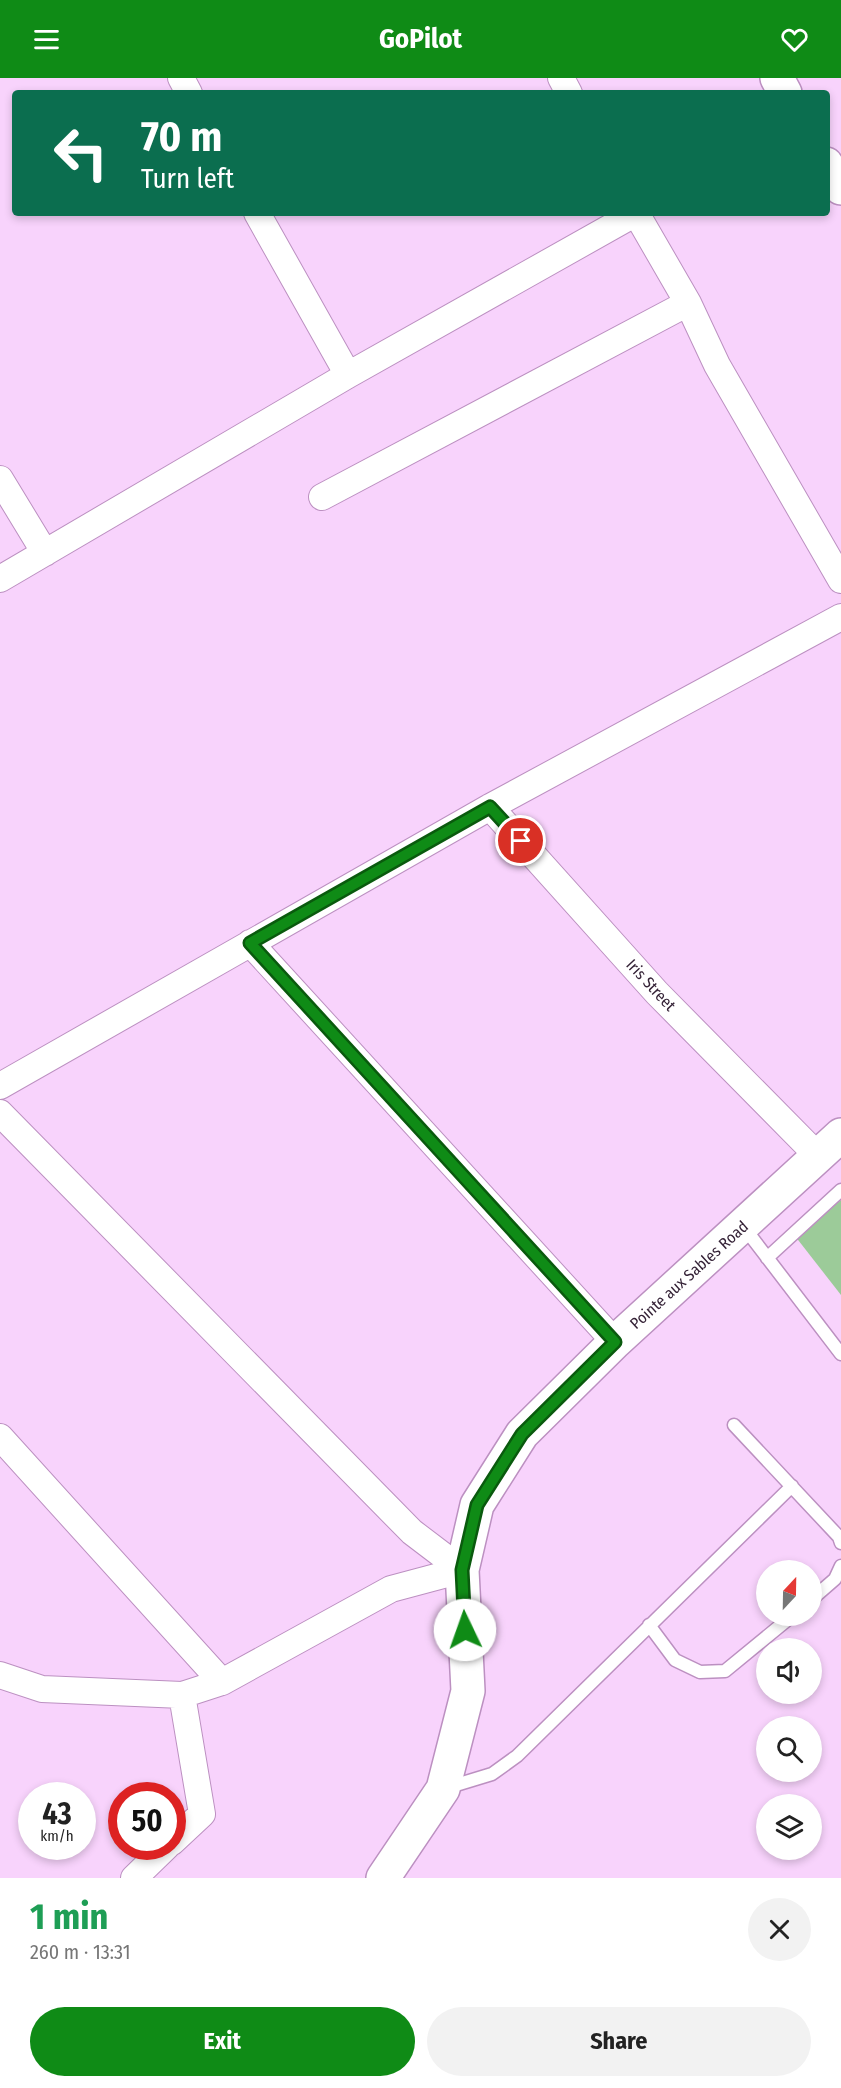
<!DOCTYPE html>
<html lang="en">
<head>
<meta charset="utf-8">
<style>
  body { margin:0; font-family:"Fira Sans Condensed",sans-serif; background:#f2f2f2; color:#222; height:100vh; display:flex; flex-direction:column; font-size:22px; white-space:nowrap }
  * { box-sizing:border-box; margin:0 }
  p { font-size:20px; color:#767676 }
  .icon { flex:none; width:33px; height:33px; fill:none; stroke:currentColor; stroke-width:2; stroke-linecap:round; stroke-linejoin:round }
  .map { position:relative; height:1800px; overflow:hidden }
  .details { display:flex; flex-direction:column; background:#fff; flex:1 }
  .details>* { flex:none }
  .hud { position:absolute; left:12px; top:12px; width:818px; height:126px; border-radius:6px; box-shadow:0 3px 9px #0003; background:#0b6e4f; color:#fff; overflow:hidden }
  .needle { width:39px; rotate:22deg }
  .tools { position:absolute; left:756px; top:1482px; display:grid; gap:12px }
  .tools a { display:grid; place-items:center; width:66px; height:66px; border-radius:50%; background:#fff; box-shadow:0 3px 9px #0003; font-size:30px }
  .speed { position:absolute; left:18px; top:1704px; display:flex; gap:12px; font-size:30px; font-weight:700; text-align:center }
  .speed>* { display:grid; place-content:center; width:78px; height:78px; border-radius:50%; background:#fff; box-shadow:0 3px 9px #0003; line-height:1 }
  .speed small { font-size:15px; font-weight:400 }
  .speed .limit { border:9px solid #d22; background:#fff; color:#111 }
  .pin { position:absolute; display:grid; place-items:center; width:51px; height:51px; color:#fff; margin:-26px; border:3px solid #fff; border-radius:50%; box-shadow:0 2px 6px #0007 }
  .me { position:absolute; width:66px; margin:-33px; rotate:357deg; stroke-linejoin:round; filter:drop-shadow(0 0 4px #0008) }
  .turn { display:flex; align-items:center; gap:21px; height:126px; padding:0 30px; font-size:27px }
  .turn .icon { width:78px; height:78px; stroke-width:2.5 }
  .turn b { display:block; font-size:42px; line-height:51px }
  .round { display:grid; place-items:center; flex:none; width:63px; height:63px; border-radius:32px; background:#f2f2f2 }
  .headline { display:flex; align-items:center; justify-content:space-between; height:102px; padding:0 30px }
  h1 { font-size:36px; font-weight:700; line-height:45px; color:#1e9e55 }
  .button { display:flex; gap:12px; margin-top:auto; padding:12px 30px }
  .button a { flex:1; height:69px; border-radius:36px; background:#0f8b16; color:#fff; font-size:24px; font-weight:700; line-height:69px; text-align:center }
  .button a+a { background:#f2f2f2; color:#222 }
  header { display:flex; justify-content:space-between; align-items:center; height:78px; padding:0 30px; background:#0f8b16; color:#fff; font-size:27px; font-weight:700 }
  .map>svg:first-child { display:block }
  .building { fill:#9ccb99 }
  .lines { fill:none; stroke-linecap:round; stroke-linejoin:round }
  .lane-casing { stroke:#bc90c1; stroke-width:15 }
  .street-casing { stroke:#bc90c1; stroke-width:28 }
  .secondary-casing { stroke:#bc90c1; stroke-width:36 }
  .lane { stroke:#fff; stroke-width:12 }
  .street { stroke:#fff; stroke-width:26 }
  .secondary { stroke:#fff; stroke-width:33 }
  .route-casing { stroke:#0a5a0e; stroke-width:15 }
  .route { stroke:#0f8b16; stroke-width:10 }
  .labels { text-anchor:middle; dominant-baseline:central; stroke-width:4.5; stroke-linejoin:round; paint-order:stroke }
  .street-label { font-size:16px; fill:#352337; stroke:#fff }
</style>
</head>
<body>
<header><svg class="icon" aria-label="menu" viewBox="0 0 24 24"><path d="M4 6h16M4 12h16M4 18h16"/></svg>GoPilot<svg class="icon" aria-label="heart" viewBox="0 0 24 24"><path d="M12 20l-8-8c-3-5 5-10 8-4 3-6 11-1 8 4z"/></svg></header>
<div class="map">
<svg width="841" height="1800" viewBox="0 0 841 1800">
  <rect width="100%" height="100%" fill="#f8d3fc"/>
  <path class="building" d="M841,1122v95l-46,-59z"/>
  <g class="lines">
    <defs>
      <path id="lane" d="M743,1148l98,128
        M767,1180l74,-68
        M734,1347l105,112 2,6
        M812,1521l23,-20 6,-13
        M649,1547l26,35 25,12 25,-1 67,-55
        M446,1710l46,-14 25,-18 275,-270"/>
      <path id="street" d="M181,0l8,15
        M561,0l8,15
        M257,135l91,162
        M636,135l52,90 29,62 124,215
        M0,401l45,74
        M322,419l366,-194
        M0,501l348,-204 288,-162
        M490,729l167,186 162,164
        M250,865l365,399
        M0,1008l490,-279 351,-190
        M0,1035l412,419 50,38
        M0,1359l222,245
        M0,1597l42,14 140,6 40,-13 169,-93 71,-19
        M172,1764l30,-28 -20,-119
        M134,1800l33,-32"/>
      <path id="secondary" d="M777,0l8,15
        M826,86l15,24
        M383,1800l60,-89 25,-98 -6,-121 15,-65 45,-71 93,-92 226,-207"/>
    </defs>
    <use href="#lane" class="lane-casing"/>
    <use href="#street" class="street-casing"/>
    <use href="#secondary" class="secondary-casing"/>
    <use href="#lane" class="lane"/>
    <use href="#street" class="street"/>
    <use href="#secondary" class="secondary"/>
  </g>
  <g class="lines">
    <defs>
      <path id="route" d="M465,1552l-3,-60 15,-65 45,-71 93,-92 -365,-399 240,-136 31,34"/>
    </defs>
    <use href="#route" class="route-casing"/>
    <use href="#route" class="route"/>
  </g>
  <g class="labels">
    <g class="street-label">
      <text transform="translate(651 907) rotate(47)">Iris Street</text>
      <text transform="translate(689 1197) rotate(-42)">Pointe aux Sables Road</text>
    </g>
  </g>
</svg>
<div class="tools">
<a><svg class="needle" viewBox="-14 -14 28 28"><path d="M0-13l5 13h-10z" fill="#e53935"/><path d="M0 13l5-13h-10z" fill="#767676"/></svg></a>
<a><svg class="icon" aria-label="sound" viewBox="0 0 24 24"><path d="M4 9h4l5-4v14l-5-4H4zM17 9q2 3 0 6"/></svg></a>
<a><svg class="icon" aria-label="search" viewBox="0 0 24 24"><circle cx="10" cy="10" r="6"/><path d="M15 15l6 6"/></svg></a>
<a><svg class="icon" aria-label="layers" viewBox="0 0 24 24"><path d="M12 4l9 5-9 5-9-5zM3 14l9 5 9-5"/></svg></a>
</div>
<div class="speed"><div>43<small>km/h</small></div><div class="limit">50</div></div>
<div class="pin" style="left:521px;top:763px;background:#d93025"><svg class="icon" aria-label="arrive" viewBox="0 0 24 24"><path d="M6 21V4h12l-3 4 3 4H6"/></svg></div>
<svg class="me" style="left:465px;top:1552px" viewBox="-20 -20 40 40"><circle r="19" fill="#fff"/><path d="M0-13L10 11 0 6-10 11z" fill="#0f8b16"/></svg>
<div class="hud">
<div class="turn"><svg class="icon" aria-label="left" viewBox="0 0 24 24"><path d="M17 20v-9H6M10 6l-5 5 5 5"/></svg><div><b>70 m</b>Turn left</div></div>
</div>
</div>
<section class="details">
<div class="headline"><div><h1>1 min</h1><p>260 m · 13:31</p></div><a class="round"><svg class="icon" aria-label="close" viewBox="0 0 24 24"><path d="M6 6l12 12M18 6L6 18"/></svg></a></div>
<div class="button"><a>Exit</a><a>Share</a></div>
</section>
</body>
</html>
